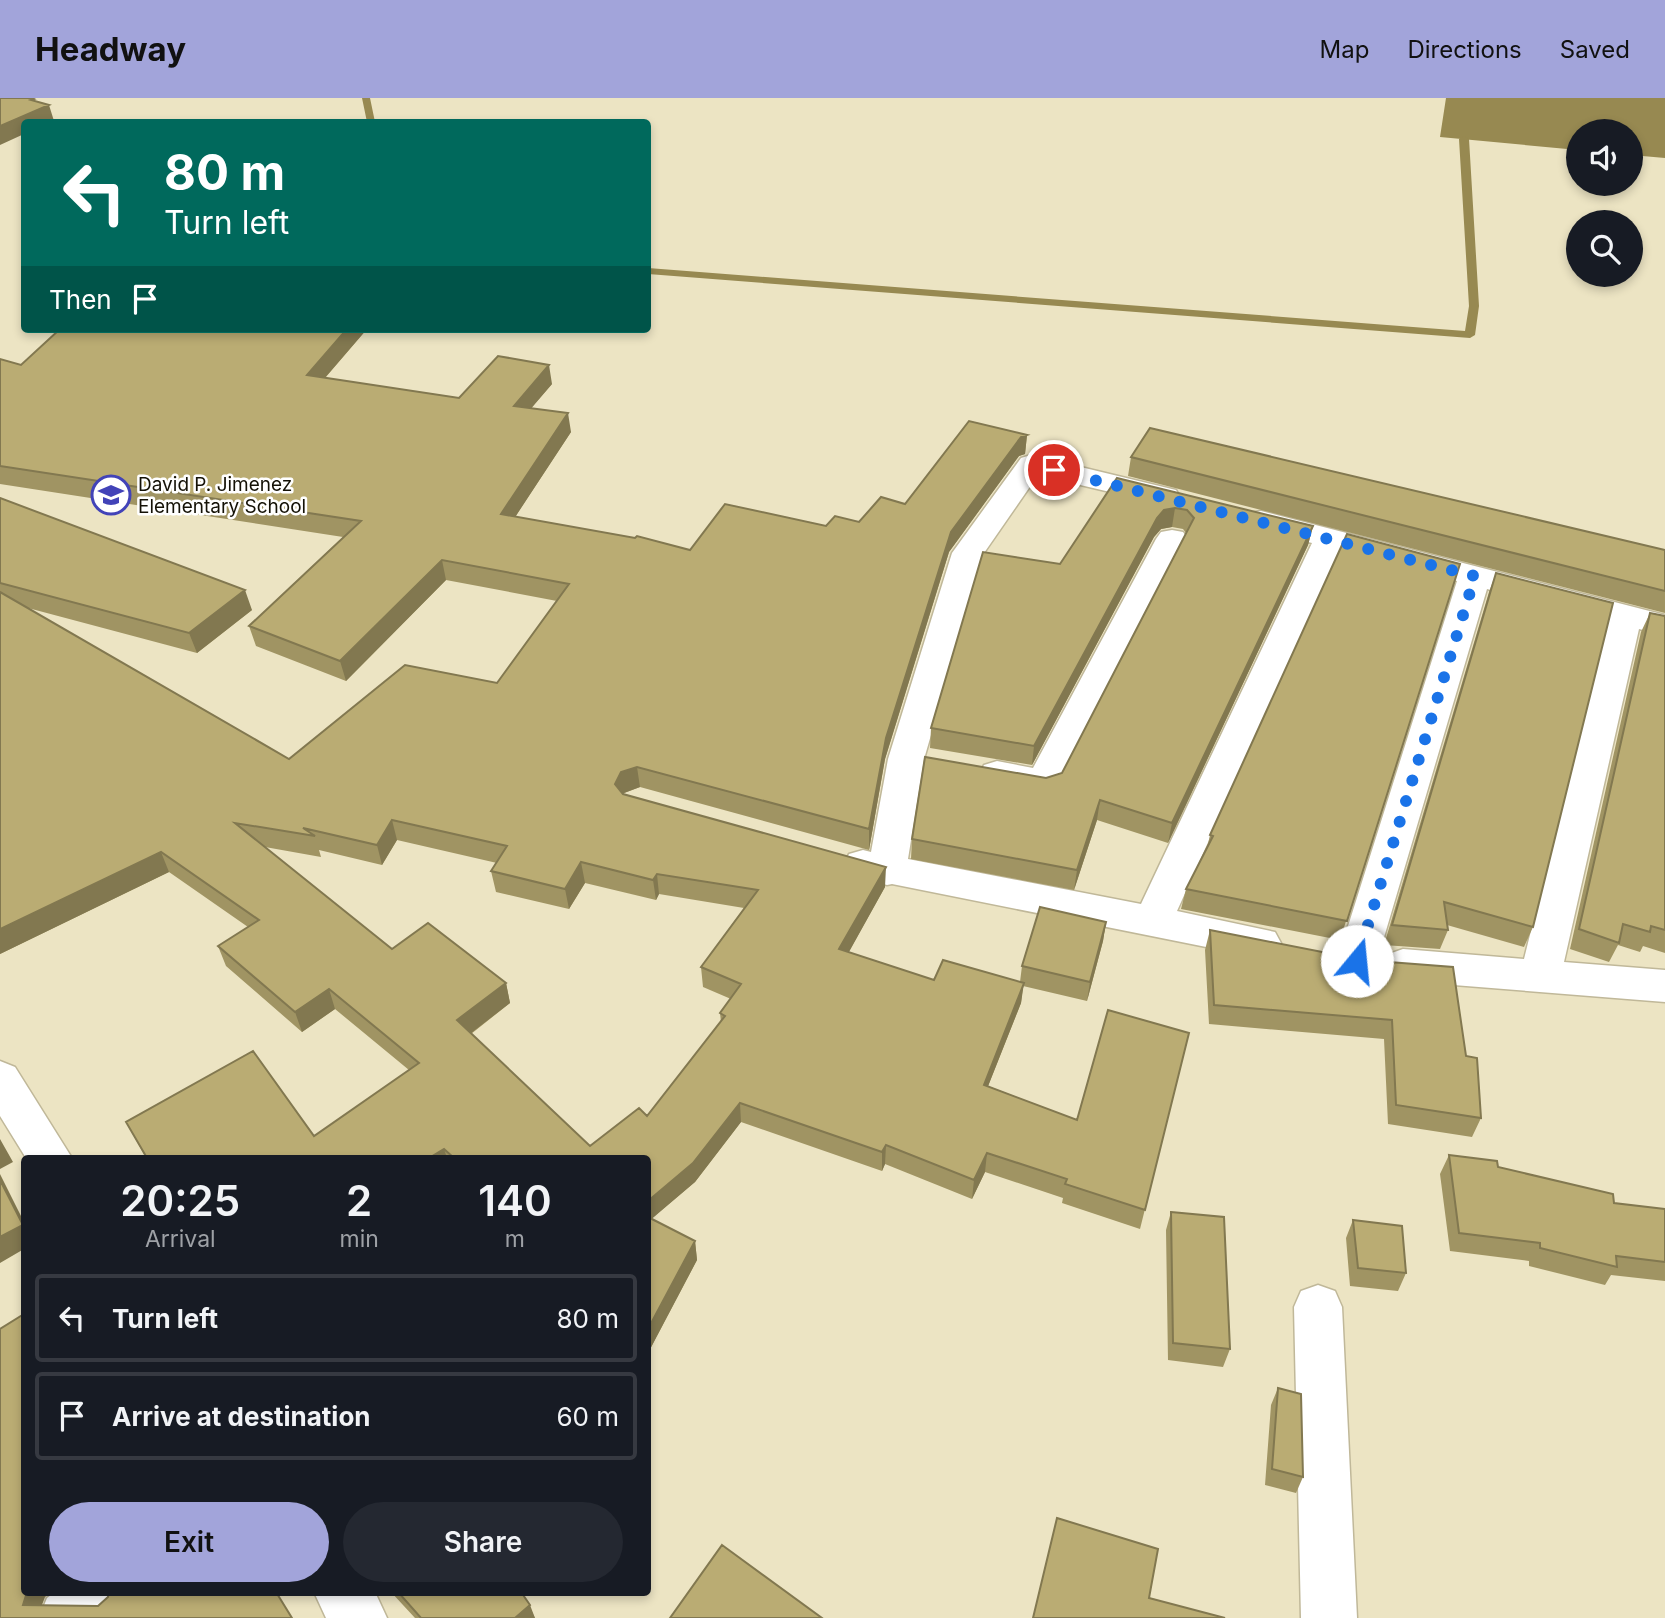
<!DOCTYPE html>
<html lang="en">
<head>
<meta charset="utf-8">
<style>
  body { margin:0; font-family:Inter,sans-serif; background:#242831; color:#f1f3f6; height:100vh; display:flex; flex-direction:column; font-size:26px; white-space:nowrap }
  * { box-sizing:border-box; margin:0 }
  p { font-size:23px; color:#9ea1a6 }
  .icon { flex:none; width:38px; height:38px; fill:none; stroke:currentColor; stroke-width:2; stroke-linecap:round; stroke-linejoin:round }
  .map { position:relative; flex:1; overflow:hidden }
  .sheet { position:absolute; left:21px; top:1057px; width:630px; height:441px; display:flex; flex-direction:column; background:#171b24; border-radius:7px; box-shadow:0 4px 10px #0003 }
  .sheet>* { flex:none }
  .top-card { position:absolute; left:21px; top:21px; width:630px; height:214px; border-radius:7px; box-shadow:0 4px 10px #0003; background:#00695c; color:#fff; overflow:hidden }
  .tools { position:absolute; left:1566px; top:21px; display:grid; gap:14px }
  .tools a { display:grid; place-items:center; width:77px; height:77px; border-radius:50%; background:#171b24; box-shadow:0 4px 10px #0003; font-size:35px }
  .pin { position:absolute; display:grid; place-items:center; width:60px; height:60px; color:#fff; margin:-30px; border:4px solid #fff; border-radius:50%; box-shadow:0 2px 7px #0007 }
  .me { position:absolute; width:77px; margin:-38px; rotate:17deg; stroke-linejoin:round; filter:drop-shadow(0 0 5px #0008) }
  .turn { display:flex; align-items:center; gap:24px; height:147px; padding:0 28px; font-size:32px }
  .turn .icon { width:91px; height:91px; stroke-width:2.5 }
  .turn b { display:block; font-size:49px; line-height:60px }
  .then { display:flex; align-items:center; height:66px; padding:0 28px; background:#0003; gap:14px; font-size:26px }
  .eta { display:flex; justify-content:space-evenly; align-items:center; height:119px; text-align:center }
  .eta b { font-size:42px; font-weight:600; line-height:49px }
  .cta { display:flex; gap:14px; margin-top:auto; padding:14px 28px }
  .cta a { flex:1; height:80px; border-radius:42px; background:#a2a4da; color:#111; font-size:28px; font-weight:600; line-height:80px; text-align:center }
  .cta a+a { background:#242831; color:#f1f3f6 }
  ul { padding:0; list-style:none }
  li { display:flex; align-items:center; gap:21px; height:88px; margin:0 14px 10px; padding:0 14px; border:4px solid #363941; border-radius:7px }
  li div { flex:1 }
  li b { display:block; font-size:26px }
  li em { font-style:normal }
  header { display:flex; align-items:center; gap:42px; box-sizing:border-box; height:98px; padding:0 35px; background:#a2a4da; color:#111 }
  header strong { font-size:33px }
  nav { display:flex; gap:38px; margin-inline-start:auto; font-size:24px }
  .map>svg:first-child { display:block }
  .water { fill:#978951 }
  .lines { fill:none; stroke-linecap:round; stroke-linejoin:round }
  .stream { fill:#978951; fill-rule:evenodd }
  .minor-casing { stroke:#c0b899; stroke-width:3 }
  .minor { fill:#fff; fill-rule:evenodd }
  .wall { fill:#a09463; fill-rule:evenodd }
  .shaded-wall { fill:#827850 }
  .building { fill:#baac73; stroke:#827850; stroke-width:2; fill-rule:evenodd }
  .route { stroke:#1a73e8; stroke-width:12; stroke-dasharray:0 21.6 }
  .labels { text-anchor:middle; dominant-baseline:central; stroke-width:5; stroke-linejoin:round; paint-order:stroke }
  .far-poi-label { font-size:19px; fill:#141106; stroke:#fff; text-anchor:start }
</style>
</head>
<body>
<header>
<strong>Headway</strong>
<nav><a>Map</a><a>Directions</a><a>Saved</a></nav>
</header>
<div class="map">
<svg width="1665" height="1520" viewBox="0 0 1665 1520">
  <rect width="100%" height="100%" fill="#ece4c3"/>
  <path class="water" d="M1446,0h219v60l-34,-3v-24h-53v19l-138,-13z"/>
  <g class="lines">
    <path class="stream" d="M362,0h8l5,24h-8z
      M1464,38l5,3 10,167 -4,29 -5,3 -822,-64v-6l817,63 4,-25 -10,-167z"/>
    <defs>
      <path id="minor" d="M1031,357l145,35 4,6 -4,6 -11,3 -127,-30 -54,78 -60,206 -16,100 233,45 171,-361 -62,-16 -4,-7 4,-7 11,-2 404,104v20l-26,-6 -75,333 101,8v32l-262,-21 -14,-5 -6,-11 6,-11 14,-5 121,10 84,-339 -121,-31 -110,372 -6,11 -14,5 -14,-5 -6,-11 120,-380 -117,-31 -163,361 98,21 6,11 -6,11 -14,4 -369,-74 -5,1 -38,-11 -5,-10 5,-10 14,-4 8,2 17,-93 64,-206 69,-95z
        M1172,432l11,2 5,7 -131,252 -13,4 -60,-12 -5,-9 5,-9 13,-4 36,7 123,-229 5,-7z
        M0,963l15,6 57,91h-46l-26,-42z
        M1318,1187l17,6 7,16 15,311h-56l-7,-311 7,-16z
        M55,1494h71l-8,19 -7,7h-72l8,-20z
        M314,1494h61l12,26h-61z"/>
    </defs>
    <use href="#minor" class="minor-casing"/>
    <use href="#minor" class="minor"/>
  </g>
  <path class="wall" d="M367,231l-42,49 134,20 93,-14 -21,24 40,24 -56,85 175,33 136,-24 33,-4 46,-18 122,-69 -2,19 -6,2 -70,96 -64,207 -16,91 -229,-63 -16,6 -1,1 262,93 -37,66 86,27 86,2 2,-16 84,-44 -3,19 -16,60 -64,-15 -2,17 -33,83 89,34 112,-87 -49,196 -78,-26 1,-5 -78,-26 -13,27 -87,-35 -3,7 -141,-49 -46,60 -44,37 44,22 2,19 -49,93v-195h-502l-20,-36 188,14 95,-66 -74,-61 -33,23 -76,-66 -8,-20 30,-19 -79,-55 -169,82v-456l252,112 -55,43 -169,-45 261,151 208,-76 60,-82 -111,-21 -100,101 -90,-35 -7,-20 94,-89 -343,-53v-125l21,6zM397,742l100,23 -6,8 5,21 73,17 16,-26 71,17 3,-6 85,14 -43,59 2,20 28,12 -11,14 1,9 -74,94 -57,30 -119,-112 39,-31 -4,-20 -114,-34 -127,-102 56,10 -2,-7 63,15z
    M1131,359l534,93v63l-537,-137z
    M1117,380l196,48 -5,19 -140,298 -71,-23 -23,70 -163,-31 1,-20 134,-61 16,-5 124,-240 -3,-4 -11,-2 -11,2 -7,8 -122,228 -102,-17 1,-20 129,-164z
    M1460,466l-120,376 -159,-31 5,-20 21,-41 3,-13z
    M1496,475l37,354 -9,20 -77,-22 1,5 -8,19 -56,-4 105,-353z
    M1650,515l15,3v337l-22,-7 -3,6 -22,-7 -9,17 -39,-13 71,-317z
    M1210,832l256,126 15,62 -9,19 -84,-13 -4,-85 -175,-15 -4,-74z
    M1449,1057l49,12 116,36 51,6v72l-54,-6 -6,10 -76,-19v-5l-79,-10 -10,-77z
    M1171,1114l59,137 -7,18 -55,-7 -2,-130z
    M1353,1122l53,53 -8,18 -48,-5 -4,-48z
    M1278,1290l25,89 -7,16 -31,-8 6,-80z
    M391,1494h130l14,26h-120z"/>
  <path class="shaded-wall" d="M34,1l4,11 11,-5 5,16 -3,1h-27v12l-24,11v-19z
    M347,231h20l-56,65 -4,-19z
    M549,267l3,19 -35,41 -3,-19z
    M568,315l3,19 -67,102 -3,-20z
    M1027,337l-2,19 -6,2 -70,96 -64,207 -16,91v-21l17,-91 65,-206 70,-95z
    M1175,410l-3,19 -11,2 -7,8 -122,228 2,-19 123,-228 7,-8z
    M1313,428l-5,19 -140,298 4,-20z
    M442,462l4,20 -100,101 -6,-20z
    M245,492l7,20 -55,43 -8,-20z
    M637,669l3,20 -16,6 -6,11 -3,-20 6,-12z
    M1100,702l-3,20 -23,70 3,-20z
    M392,722l5,20 -15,25 -5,-20z
    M161,754l8,20 -169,82v-25z
    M581,764l4,21 -16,26 -4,-20z
    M886,769l-1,20 -46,83v-21z
    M657,776l2,20 -3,6 -3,-20z
    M1106,824l-3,19 -16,60 3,-19z
    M506,885l4,20 -48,37 -5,-20z
    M1024,885l-3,20 -40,101 3,-19z
    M329,891l6,20 -33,23 -7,-20z
    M740,1005l1,19 -46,60 -47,40v-21z
    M0,1041l13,23 -13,7z
    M886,1047l-1,19 -3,7v-19z
    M444,1051l3,9h-18z
    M987,1055l-2,19 -13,27 2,-19z
    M0,1076l24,48v27l-24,14z
    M695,1143l2,19 -49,93v-24z
    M27,1494h24l-6,5 -8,21 -14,-13z
    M530,1507l5,13h-20z"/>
  <path class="building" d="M0,0h32l2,1 -3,1 18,5 -49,21z
    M60,231h287l-40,46 152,23 39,-42 51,9 -35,41 54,7 -67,101 134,24 2,-2 53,14 35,-46 101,22 9,-10 24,6 22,-25 24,7 64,-83 58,14 -6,2 -70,95 -65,206 -17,91 -232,-62 -16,5 -6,12 8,10 263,73 -47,82 95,31 9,-20 81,23 -40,102 93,35 31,-110 81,23 -44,177 -80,-26 2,-5 -80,-26 -13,27 -88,-35 -4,7 -142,-49 -47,60 -45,38v-43h-194l-10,-9 -15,9h-282l-21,-36 127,-71 61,85 105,-73 -90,-74 -34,23 -77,-66 41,-26 -98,-68 -161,77v-337l289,167 116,-94 92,18 72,-99 -127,-24 -102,101 -91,-35 112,-105 -361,-55v-107l21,6zM392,722l115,26 -16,25 74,18 16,-27 72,18 4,-6 101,16 -57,77 40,17 -21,29 5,3 -78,100 -8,-8 -49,38 -133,-126 49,-37 -78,-60 -36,26 -157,-126 80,13 -12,-8 74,17z
    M1150,330l515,122v41l-534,-134z
    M1117,380l196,48 -141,297 -72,-23 -23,70 -165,-31 13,-82 121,21 16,-5 132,-255 -7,-8 -12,-2 -11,2 -7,8 -123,228 -103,-18 52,-176 77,12z
    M0,400l245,92 -56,43 -189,-50z
    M1347,436l113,30 -113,357 -161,-32 27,-53 -3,-1z
    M1496,475l117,30 -80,324 -89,-25 4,28 -56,-5z
    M1650,515l15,3v314l-14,-4 -1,6 -27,-8 -4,19 -40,-14z
    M1040,809l66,15 -16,60 -68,-16z
    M1210,832l153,30 90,7 13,89 11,2 4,60 -85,-13 -4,-85 -178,-15z
    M1449,1057l48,6 1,6 115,27 1,9 51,6v53l-49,-6 1,11 -77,-19v-5l-81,-10z
    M0,1082l23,45 -23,12z
    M1171,1114l53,5 6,132 -57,-6z
    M648,1119l47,24 -47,88z
    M1353,1122l49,6 4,47 -48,-5z
    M24,1216v278h3l-4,13 75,1 10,-9 1,-5h167l16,26h-292v-289z
    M1278,1290l23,6 2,83 -31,-8z
    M1057,1420l101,31 -9,49 76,20h-192z
    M722,1447l100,73h-152z
    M398,1494h123l9,13 -15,13h-94z"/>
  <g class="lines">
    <path class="route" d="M1054,372l421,106 -118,385"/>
  </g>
  <defs>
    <symbol id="school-ring" viewBox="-11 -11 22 22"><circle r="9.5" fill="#fff" stroke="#4243b8" stroke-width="1.5"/><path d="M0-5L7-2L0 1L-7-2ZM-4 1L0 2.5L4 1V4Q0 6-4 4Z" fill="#4243b8"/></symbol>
  </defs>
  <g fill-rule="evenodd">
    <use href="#school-ring" x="89" y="375" width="44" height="44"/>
  </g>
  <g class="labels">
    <g class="far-poi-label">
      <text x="138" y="386">David P. Jimenez<tspan x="138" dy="22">Elementary School</tspan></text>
    </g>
  </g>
</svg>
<div class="tools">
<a><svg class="icon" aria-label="sound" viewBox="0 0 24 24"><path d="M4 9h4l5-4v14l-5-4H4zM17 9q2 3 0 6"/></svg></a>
<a><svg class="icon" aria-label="search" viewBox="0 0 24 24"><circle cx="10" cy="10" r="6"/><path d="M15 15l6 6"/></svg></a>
</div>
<div class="pin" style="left:1054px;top:372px;background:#d93025"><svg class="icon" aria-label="arrive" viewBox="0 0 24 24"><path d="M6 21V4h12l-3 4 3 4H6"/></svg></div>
<svg class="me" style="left:1357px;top:863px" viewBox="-20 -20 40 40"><circle r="19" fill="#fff"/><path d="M0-13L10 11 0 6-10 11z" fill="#1a73e8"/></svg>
<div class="top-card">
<div class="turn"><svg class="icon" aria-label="left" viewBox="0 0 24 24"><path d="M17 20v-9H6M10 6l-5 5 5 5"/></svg><div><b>80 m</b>Turn left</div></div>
<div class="then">Then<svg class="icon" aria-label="arrive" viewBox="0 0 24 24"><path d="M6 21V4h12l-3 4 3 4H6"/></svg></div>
</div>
<section class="sheet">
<div class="eta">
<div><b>20:25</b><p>Arrival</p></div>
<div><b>2</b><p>min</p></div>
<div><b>140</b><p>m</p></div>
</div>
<ul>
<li><svg class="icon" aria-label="left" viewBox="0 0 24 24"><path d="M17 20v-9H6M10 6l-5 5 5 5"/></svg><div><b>Turn left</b></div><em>80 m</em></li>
<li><svg class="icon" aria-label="arrive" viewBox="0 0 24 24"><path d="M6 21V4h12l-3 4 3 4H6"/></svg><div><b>Arrive at destination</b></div><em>60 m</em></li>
</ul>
<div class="cta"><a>Exit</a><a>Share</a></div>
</section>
</div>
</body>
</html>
